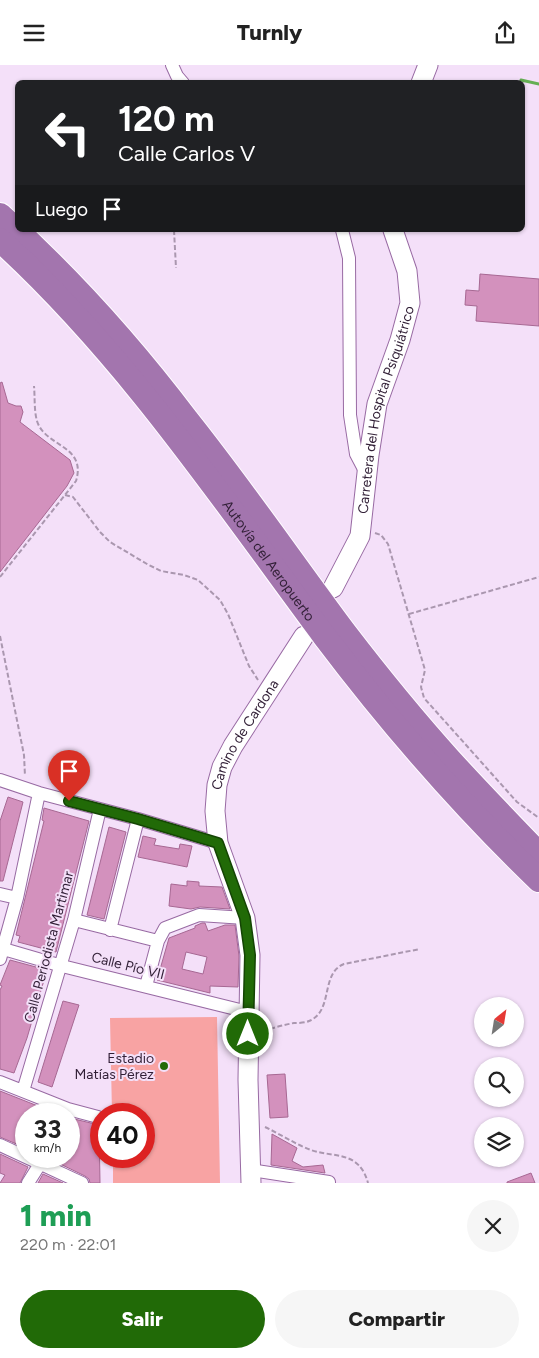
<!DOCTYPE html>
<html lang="es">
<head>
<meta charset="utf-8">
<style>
  body { margin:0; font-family:Figtree,sans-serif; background:#f6f6f6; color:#222; height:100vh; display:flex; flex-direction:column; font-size:19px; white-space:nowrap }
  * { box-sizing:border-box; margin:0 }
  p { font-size:16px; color:#767676 }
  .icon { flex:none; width:28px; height:28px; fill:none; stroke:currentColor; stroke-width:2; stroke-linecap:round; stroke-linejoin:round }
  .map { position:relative; height:1118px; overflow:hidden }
  .panel { display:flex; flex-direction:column; background:#fff; flex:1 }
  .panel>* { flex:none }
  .top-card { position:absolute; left:15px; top:15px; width:510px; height:152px; border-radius:8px; box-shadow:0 1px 4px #0004; background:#202124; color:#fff; overflow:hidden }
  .needle { width:32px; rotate:30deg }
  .fabs { position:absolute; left:474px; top:932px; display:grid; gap:10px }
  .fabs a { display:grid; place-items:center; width:50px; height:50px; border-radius:50%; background:#fff; box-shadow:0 1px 4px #0004; font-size:25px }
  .speed { position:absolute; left:15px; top:1038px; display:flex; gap:10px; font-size:25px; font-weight:700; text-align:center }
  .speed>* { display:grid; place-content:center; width:65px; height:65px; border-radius:50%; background:#fff; box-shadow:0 1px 4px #0004; line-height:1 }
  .speed small { font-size:12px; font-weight:400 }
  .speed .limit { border:8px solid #d22; background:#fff; color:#111 }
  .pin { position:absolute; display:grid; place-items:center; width:42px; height:42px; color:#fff; margin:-51px -21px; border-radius:50% 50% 50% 0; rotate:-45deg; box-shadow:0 0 5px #0007 }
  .pin .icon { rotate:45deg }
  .me { position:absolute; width:55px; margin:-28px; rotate:0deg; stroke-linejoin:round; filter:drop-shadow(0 0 4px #0008) }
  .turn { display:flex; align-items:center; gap:18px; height:105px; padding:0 20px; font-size:22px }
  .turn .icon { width:65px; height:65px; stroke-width:2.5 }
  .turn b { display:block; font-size:35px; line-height:42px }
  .then { display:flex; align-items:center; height:48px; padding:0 20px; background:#0003; gap:10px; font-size:19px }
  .round { display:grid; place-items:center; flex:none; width:52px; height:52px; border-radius:26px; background:#f6f6f6 }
  .headline { display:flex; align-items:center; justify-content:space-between; height:85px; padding:0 20px }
  h1 { font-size:30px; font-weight:800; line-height:38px; color:#1e9e55 }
  .action { display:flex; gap:10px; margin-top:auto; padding:10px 20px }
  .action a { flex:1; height:58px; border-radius:30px; background:#216a07; color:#fff; font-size:20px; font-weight:800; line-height:58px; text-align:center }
  .action a+a { background:#f6f6f6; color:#222 }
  header { display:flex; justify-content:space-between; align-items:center; height:65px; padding:0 20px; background:#fff; font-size:22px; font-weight:800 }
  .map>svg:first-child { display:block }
  .pitch { fill:#f8a3a3 }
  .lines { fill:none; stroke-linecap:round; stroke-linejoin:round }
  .stream { stroke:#65af54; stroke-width:3 }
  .building { fill:#d391bd; stroke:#a76893; fill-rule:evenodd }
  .street-casing { stroke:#986aa3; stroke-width:14 }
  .secondary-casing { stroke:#986aa3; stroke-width:21 }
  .highway-casing { stroke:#fff; stroke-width:26 }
  .path { stroke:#aa97af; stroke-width:2; stroke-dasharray:5 2.5; stroke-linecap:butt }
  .street { stroke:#fff; stroke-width:12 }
  .secondary { stroke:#fff; stroke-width:19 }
  .highway { stroke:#a375ae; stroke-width:24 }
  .route-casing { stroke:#154505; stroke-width:12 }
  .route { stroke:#216a07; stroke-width:9 }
  .poi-dot { fill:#216a07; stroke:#f4e0f9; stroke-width:2 }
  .labels { text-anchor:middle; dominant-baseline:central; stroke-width:4; stroke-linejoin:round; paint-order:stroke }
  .street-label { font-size:14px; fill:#311f36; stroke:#f4e0f9 }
  .poi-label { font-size:14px; fill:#311f36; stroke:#f4e0f9; text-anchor:end }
</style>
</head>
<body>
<header><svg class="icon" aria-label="menu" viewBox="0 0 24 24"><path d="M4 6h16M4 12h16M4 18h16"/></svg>Turnly<svg class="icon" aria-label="share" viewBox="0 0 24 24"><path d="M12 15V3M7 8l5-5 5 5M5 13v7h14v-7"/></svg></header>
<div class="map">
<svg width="539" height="1118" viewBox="0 0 539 1118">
  <rect width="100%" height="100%" fill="#f4e0f9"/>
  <path class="pitch" d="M217,952l3,166h-107v-27h31v-42h-32l-2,-96z"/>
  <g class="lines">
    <path class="stream" d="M521,15l18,4"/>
  </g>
  <path class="building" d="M480,209l59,5v47l-63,-5 1,-15 -12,-1 1,-15 13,1z
    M2,317l6,21 8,3h5l2,6 -3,10 50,38 4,13 -7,13 -67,86v-189z
    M8,732l15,5 -20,79h-3v-60z
    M44,743l45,13 -33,131 -38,-10 2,-6 -4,-1 28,-114 -2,-1z
    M109,762l17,5 -22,87 -17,-4z
    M143,771l13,3 -2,6 25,4 1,-5 12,2 -5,21 -49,-10z
    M187,816l12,1v4l23,1 8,22 -30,-2 -9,2 -22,-3 2,-22 16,2z
    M202,858h3l3,8 17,-6h10l4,31 -1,31 -28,-1v7l-53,-13 12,-42 26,-10v-2zM186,887l21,5 -4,17 -21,-5z
    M10,895l37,10 -20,68 -13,35 -14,-4v-79l2,-4 -2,-1z
    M63,936l16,4 -27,82 -14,-5z
    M285,1009l3,43 -18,1 -3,-43z
    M0,1026l58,23h-32v34l-26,-11z
    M70,1053l29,7 1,58h-10l-1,-4 -4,-3 -33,-16 1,-4h16z
    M272,1069l25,14 -5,13 11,6 20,-2 2,8 -54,-8z
    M0,1089l28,13 -8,16h-20l5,-8 -5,-2z
    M531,1108l4,10h-28v-1z
    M43,1109l20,9h-25z"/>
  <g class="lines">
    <defs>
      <path id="street" d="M172,0l5,11 6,7
        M342,165l7,28 1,157 6,39 10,19
        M0,715l39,13 99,26 80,24
        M0,829l17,4
        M74,855l84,21
        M110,865l28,-111
        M0,883l62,18 186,46
        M0,894l17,-61 22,-105
        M146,921l12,-45 7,-13 34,-13 46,3
        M0,1017l68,27 30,8
        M23,1026l51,-171 26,-111
        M0,1080l82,38
        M251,1105l78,12
        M28,1118l17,-27"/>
      <g id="secondary">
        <path d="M421,18l7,-18"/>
        <path id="s1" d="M333,523l27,-52 9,-81 8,-51 23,-64 10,-37 -3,-32 -14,-41"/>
        <path id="s2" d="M251,1118l-3,-103 2,-125 -5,-37 -27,-75 -3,-32 2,-26 5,-18 11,-21 71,-110"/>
      </g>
      <g id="highway">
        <path d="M0,150c69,62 131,131 187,205 55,69 105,142 158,213 33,43 68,86 104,126 30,33 60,64 90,95"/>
        <path id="s3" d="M0,175c127,116 223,260 325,397 65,86 136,168 214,243"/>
      </g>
    </defs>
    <use href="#street" class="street-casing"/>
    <use href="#secondary" class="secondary-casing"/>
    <use href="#highway" class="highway-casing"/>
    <path class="path" d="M174,165l2,38
      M65,430l8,2 27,35 10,10 37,22 14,7 23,4 14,5 22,20 8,14 21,52 9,14
      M375,468l6,2 7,9 37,126 -4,17 3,11 93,104 22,16
      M0,512l76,-96c11,-36 -31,-34 -39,-60 -3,-10 -2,-24 -3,-35
      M409,549l130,-37
      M0,571l24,119 1,21
      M263,966c10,-3 20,-6 31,-8 4,0 11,0 15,-2 25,-10 11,-48 35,-57l76,-15
      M265,1062c15,7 30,17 46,23 23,8 48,0 57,33"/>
    <use href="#street" class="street"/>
    <use href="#secondary" class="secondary"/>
    <use href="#highway" class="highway"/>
  </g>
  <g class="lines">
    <defs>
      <path id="route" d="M69,736l69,18 80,24 27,75 5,37 -2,79"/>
    </defs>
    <use href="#route" class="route-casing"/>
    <use href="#route" class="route"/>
  </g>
  <circle class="poi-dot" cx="164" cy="1001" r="5"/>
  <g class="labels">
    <g class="street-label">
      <text stroke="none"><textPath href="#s1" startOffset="188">Carretera del Hospital Psiquiátrico</textPath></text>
      <text stroke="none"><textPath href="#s3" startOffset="419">Autovía del Aeropuerto</textPath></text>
      <text stroke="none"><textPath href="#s2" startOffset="461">Camino de Cardona</textPath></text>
      <text transform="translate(49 882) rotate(-75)">Calle Periodista Martimar</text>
      <text transform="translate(128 901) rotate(14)">Calle Pío VII</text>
    </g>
    <g class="poi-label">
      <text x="154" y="993">Estadio<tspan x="154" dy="16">Matías Pérez</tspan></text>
    </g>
  </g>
</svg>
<div class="fabs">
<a><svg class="needle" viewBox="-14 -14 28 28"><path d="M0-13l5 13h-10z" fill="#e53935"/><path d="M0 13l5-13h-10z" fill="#767676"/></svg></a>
<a><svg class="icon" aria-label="search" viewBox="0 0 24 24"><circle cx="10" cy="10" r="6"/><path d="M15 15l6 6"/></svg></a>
<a><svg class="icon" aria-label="layers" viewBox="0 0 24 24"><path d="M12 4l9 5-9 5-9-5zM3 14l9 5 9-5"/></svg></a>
</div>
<div class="speed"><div>33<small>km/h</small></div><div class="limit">40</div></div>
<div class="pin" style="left:69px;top:736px;background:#d93025"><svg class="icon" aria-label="arrive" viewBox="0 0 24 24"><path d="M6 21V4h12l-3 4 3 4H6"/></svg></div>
<svg class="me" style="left:248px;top:969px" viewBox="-20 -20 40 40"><circle r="17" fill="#216a07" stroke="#fff" stroke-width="3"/><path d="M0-11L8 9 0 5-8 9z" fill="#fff"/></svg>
<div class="top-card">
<div class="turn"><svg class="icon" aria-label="left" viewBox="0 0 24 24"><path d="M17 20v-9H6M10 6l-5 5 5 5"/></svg><div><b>120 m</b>Calle Carlos V</div></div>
<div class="then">Luego<svg class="icon" aria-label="arrive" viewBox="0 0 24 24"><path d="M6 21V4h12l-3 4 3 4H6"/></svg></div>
</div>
</div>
<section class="panel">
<div class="headline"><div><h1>1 min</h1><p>220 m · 22:01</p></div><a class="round"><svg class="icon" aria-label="close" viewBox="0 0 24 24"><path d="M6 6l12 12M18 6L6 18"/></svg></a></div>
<div class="action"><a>Salir</a><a>Compartir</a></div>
</section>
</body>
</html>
